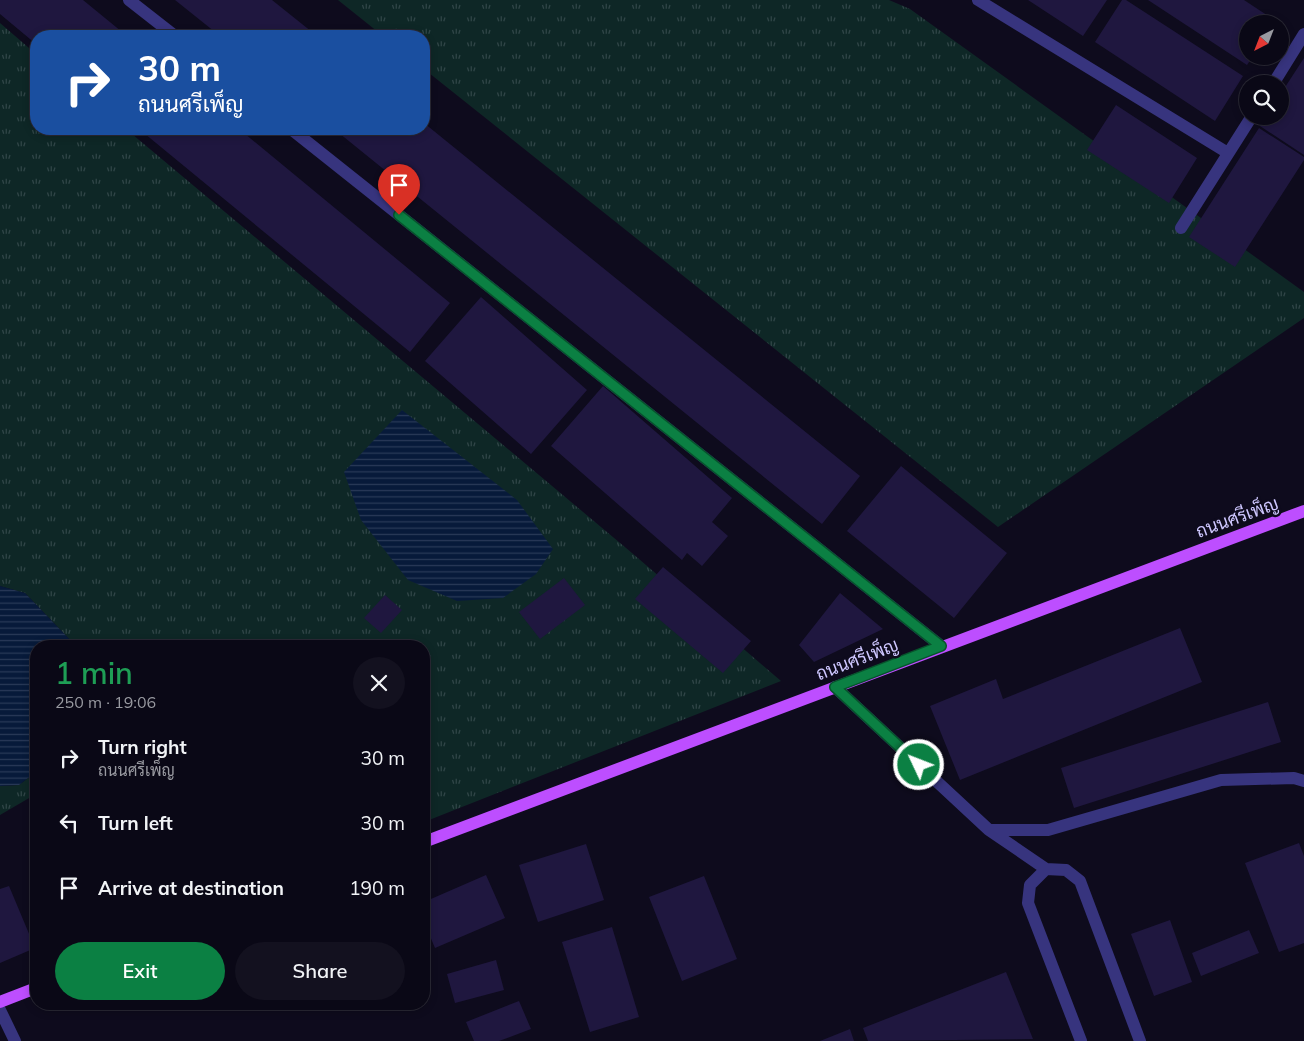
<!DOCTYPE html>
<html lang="en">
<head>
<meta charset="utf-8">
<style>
  body { margin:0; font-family:Mulish,Sarabun,sans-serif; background:#13111f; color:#f1f3f6; height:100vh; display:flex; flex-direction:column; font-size:19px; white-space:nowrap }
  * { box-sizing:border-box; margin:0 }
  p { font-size:16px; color:#999aa1 }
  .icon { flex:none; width:28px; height:28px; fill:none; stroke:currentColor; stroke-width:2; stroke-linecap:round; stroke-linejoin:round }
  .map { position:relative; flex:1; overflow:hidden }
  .sheet { position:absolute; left:30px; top:640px; width:400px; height:370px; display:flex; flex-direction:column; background:#0a0816; border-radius:20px; box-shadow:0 2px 8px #0003,0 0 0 1px #2a2935 }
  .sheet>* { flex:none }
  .top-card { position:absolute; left:30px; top:30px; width:400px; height:105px; border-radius:20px; box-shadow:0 2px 8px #0003,0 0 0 1px #2a2935; background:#1a4fa0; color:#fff; overflow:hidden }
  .needle { width:32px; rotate:222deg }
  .buttons { position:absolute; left:1239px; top:15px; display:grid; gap:10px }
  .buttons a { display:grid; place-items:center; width:50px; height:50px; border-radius:50%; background:#0a0816; box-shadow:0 2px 8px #0003,0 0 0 1px #2a2935; font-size:25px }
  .pin { position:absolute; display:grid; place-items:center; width:42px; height:42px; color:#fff; margin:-51px -21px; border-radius:50% 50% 50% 0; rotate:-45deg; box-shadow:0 0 5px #0007 }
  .pin .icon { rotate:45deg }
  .me { position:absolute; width:55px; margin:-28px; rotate:313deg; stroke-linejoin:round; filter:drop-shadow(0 0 4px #0008) }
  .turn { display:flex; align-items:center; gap:18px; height:105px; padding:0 25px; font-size:22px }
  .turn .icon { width:65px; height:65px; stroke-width:2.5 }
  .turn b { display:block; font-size:35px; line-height:42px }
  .round { display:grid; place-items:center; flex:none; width:52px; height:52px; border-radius:26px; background:#13111f }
  .overview { display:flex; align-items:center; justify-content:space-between; height:85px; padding:0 25px }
  h1 { font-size:30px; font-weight:600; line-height:38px; color:#1e9e55 }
  .primary-button { display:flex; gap:10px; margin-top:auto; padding:10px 25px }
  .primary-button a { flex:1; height:58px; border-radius:30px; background:#0b8043; color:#fff; font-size:20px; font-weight:600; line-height:58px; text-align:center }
  .primary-button a+a { background:#13111f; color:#f1f3f6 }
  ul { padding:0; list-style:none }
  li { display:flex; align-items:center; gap:15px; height:65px; padding:0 25px }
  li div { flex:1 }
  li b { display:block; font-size:19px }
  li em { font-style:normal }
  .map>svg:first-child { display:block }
  .grass { fill:url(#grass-tufts) }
  .water { fill:url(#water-rules) }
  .building { fill:#1f173f }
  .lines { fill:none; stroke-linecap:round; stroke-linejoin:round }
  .minor { stroke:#37347e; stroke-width:12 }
  .major { stroke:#bd4eff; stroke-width:12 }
  .route-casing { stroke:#07532c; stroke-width:12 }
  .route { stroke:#0b8043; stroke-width:9 }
  .labels { text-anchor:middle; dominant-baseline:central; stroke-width:5; stroke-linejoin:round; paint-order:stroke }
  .street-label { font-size:18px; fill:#cec7ff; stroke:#0e0b1d }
</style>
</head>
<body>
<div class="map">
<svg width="1304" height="1041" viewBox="0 0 1304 1041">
  <defs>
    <pattern id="grass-tufts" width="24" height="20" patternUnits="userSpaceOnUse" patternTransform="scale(1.25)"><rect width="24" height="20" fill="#0e2726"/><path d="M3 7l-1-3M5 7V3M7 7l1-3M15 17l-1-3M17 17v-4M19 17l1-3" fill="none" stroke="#304547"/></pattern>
    <pattern id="water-rules" width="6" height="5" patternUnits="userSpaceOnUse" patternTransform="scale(1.25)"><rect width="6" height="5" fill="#071a3a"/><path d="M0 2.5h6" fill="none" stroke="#2a3a58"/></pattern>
  </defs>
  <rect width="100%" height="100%" fill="#0e0b1d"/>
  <path class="grass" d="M338,0h551l21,9 394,283v26l-306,209 -574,-458v-33h-41z
    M0,23l36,31v75h90l506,424 149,128 -357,141v-176h-348l-51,-53 -25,-7z
    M36,772v22l-36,21v-29l19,-1z"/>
  <path class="water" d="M402,410l115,90 36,49 -17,25 -33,24 -46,3 -49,-21 -47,-60 -17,-48z
    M0,586l25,7 51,53h-40v126l-17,13 -19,1z"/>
  <path class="building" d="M0,0h83l44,36h-91v8l-36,-30z
    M175,0h97l45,36h-97z
    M1028,0h79l-24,36z
    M1122,0h4l117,76 -28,45 -120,-79z
    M1148,0h96l32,21 -2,3h-26v32h5l-6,9z
    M1304,58v97l-44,-29 6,-10h14v-21z
    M1116,105l81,53 -28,45 -82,-53z
    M424,123l436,353 -38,48 -488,-395h90z
    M1259,128l45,29v3l-69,107 -46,-30z
    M139,129h100l211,174 -40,49z
    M481,297l106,93 -56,64 -106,-93z
    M603,386l129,112 -20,24 16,14 -26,30 -15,-13 -5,7 -131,-114z
    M901,466l106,87 -53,65 -107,-87z
    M663,567l88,74 -28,32 -88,-74z
    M564,578l21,27 -45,34 -21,-27z
    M840,593l43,36 -69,33 -15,-17z
    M385,595l17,15 -21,23 -17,-15z
    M1180,628l22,54 -242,98 -30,-74 66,-27 7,20z
    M1268,702l13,40 -207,66 -13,-40z
    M1299,843l5,13v87l-25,9 -34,-89z
    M586,844l18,56 -66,22 -19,-57z
    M486,875l19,43 -70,30 -11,-26v-20z
    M704,876l33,83 -55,22 -33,-84z
    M9,886l26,62 -35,15v-74z
    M1170,920l22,62 -38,14 -23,-62z
    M612,927l27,90 -49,15 -28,-90z
    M1249,930l10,23 -58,23 -9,-23z
    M496,960l8,30 -49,13 -8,-29z
    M1006,972l27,67 -165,2 -5,-13z
    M519,1001l12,28 -32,12h-25l-8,-19z
    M850,1029l4,12h-34z"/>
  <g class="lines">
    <path class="minor" d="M129,0l46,36
      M978,0l250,153
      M1273,84l31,-50
      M291,129l650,517
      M1181,228l71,-112
      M835,687l154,143h59l173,-50 73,-2 10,3
      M989,830l57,39
      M0,1010l15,31
      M1081,1041l-53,-138 2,-18 16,-16 20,1 14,11 60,160"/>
    <path class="major" d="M424,842l880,-331
      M0,1002l36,-14"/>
  </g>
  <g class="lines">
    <defs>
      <path id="route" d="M399,215l542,431 -106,41 84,78"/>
    </defs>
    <use href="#route" class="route-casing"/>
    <use href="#route" class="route"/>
  </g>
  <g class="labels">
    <g class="street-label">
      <text transform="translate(1237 517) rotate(-20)">ถนนศรีเพ็ญ</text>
      <text transform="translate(857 659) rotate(-21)">ถนนศรีเพ็ญ</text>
    </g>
  </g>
</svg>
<div class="buttons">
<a><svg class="needle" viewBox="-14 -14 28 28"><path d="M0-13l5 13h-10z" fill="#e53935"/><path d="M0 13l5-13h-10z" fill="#999aa1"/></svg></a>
<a><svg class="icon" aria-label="search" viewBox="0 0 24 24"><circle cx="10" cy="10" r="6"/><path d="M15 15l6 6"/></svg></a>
</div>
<div class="pin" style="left:399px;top:215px;background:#d93025"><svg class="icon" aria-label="arrive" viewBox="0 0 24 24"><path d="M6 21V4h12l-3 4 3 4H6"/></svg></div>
<svg class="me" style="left:919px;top:765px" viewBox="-20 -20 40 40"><circle r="17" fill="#0b8043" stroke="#fff" stroke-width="3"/><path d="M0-11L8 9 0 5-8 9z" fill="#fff"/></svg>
<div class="top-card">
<div class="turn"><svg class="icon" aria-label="right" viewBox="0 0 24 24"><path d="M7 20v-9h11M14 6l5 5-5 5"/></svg><div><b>30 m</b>ถนนศรีเพ็ญ</div></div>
</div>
<section class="sheet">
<div class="overview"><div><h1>1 min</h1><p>250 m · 19:06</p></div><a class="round"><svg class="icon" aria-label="close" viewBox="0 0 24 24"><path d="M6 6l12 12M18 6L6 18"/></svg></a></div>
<ul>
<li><svg class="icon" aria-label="right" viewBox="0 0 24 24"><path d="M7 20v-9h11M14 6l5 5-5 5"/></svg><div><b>Turn right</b><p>ถนนศรีเพ็ญ</p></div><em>30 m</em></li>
<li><svg class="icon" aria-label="left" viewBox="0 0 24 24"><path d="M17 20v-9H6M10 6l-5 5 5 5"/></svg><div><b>Turn left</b></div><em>30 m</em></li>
<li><svg class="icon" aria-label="arrive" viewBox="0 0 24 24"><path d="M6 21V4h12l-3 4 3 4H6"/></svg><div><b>Arrive at destination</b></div><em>190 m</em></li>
</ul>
<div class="primary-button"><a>Exit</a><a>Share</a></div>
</section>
</div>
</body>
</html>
